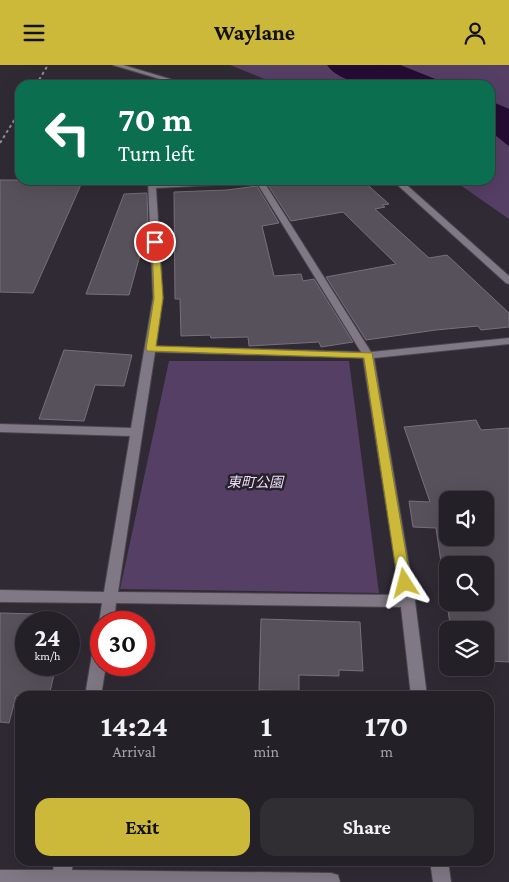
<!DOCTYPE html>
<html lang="en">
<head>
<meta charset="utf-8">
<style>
  body { margin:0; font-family:"Crimson Pro","Noto Sans JP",serif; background:#302d33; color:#f1f3f6; height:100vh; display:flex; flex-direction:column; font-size:19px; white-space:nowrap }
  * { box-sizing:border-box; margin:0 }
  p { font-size:16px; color:#a3a3a7 }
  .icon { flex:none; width:28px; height:28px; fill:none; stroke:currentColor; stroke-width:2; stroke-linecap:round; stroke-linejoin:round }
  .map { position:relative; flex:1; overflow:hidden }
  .panel { position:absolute; left:15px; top:626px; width:479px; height:175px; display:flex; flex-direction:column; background:#242027; border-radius:15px; box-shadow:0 5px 20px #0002,0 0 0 1px #413e44 }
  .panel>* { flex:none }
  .hud { position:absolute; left:15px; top:15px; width:480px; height:105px; border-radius:15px; box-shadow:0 5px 20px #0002,0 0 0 1px #413e44; background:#0b6e4f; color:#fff; overflow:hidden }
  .buttons { position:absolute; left:439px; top:426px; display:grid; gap:10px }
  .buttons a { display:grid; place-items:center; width:55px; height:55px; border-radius:10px; background:#242027; box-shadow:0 5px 20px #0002,0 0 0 1px #413e44; font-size:25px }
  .speed { position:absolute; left:15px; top:546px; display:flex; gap:10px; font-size:25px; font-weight:700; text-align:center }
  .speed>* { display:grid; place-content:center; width:65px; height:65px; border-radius:50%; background:#242027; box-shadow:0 5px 20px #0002,0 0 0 1px #413e44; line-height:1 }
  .speed small { font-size:12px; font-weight:400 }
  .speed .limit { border:8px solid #d22; background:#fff; color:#111 }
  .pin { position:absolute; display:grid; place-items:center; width:42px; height:42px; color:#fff; margin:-21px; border:2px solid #fff; border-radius:50%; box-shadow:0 1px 5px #0007 }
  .me { position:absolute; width:55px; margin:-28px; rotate:351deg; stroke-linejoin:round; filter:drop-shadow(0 0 4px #0008) }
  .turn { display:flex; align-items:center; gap:18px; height:105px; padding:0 20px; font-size:22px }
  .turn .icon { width:65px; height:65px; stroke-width:2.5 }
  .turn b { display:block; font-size:35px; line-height:42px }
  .eta { display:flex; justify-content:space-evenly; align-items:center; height:85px; text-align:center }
  .eta b { font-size:30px; font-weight:700; line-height:35px }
  .primary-button { display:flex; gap:10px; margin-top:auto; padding:10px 20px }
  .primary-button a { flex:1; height:58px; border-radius:15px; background:#ccb939; color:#111; font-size:20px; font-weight:700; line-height:58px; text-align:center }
  .primary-button a+a { background:#302d33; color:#f1f3f6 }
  header { display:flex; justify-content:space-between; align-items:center; height:65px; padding:0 20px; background:#ccb939; color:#111; font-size:22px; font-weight:700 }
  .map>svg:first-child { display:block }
  .green { fill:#553f65 }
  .water { fill:#250c33 }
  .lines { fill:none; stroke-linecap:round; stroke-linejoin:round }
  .river { fill:#250c33; fill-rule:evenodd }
  .building { fill:#57515b; stroke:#77707b; fill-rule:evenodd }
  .minor-casing { stroke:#4b464e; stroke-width:2 }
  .minor { fill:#807985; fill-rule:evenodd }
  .rail { stroke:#938e96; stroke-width:2; stroke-dasharray:3 3; stroke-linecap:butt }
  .route { fill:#ccb939; stroke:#857825 }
  .labels { text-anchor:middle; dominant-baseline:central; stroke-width:5; stroke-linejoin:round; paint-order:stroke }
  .park-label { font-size:14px; font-style:italic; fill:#eddcf9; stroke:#26212a }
</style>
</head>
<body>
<header><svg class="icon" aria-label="menu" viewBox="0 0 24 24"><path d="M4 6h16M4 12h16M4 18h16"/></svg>Waylane<svg class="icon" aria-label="person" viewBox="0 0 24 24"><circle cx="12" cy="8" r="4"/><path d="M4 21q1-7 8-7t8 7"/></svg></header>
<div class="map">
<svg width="509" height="817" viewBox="0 0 509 817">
  <rect width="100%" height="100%" fill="#302a34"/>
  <path class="green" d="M230,0h104l65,20h-120z
    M400,0h109v44l-19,-8v-16h-40z
    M490,66l19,15v73l-56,-39h37z
    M169,296h180l30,232 -259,-4z"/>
  <path class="water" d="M334,0h66l50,20h-51z
    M490,36l19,8v37l-19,-15z"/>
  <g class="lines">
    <path class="river" d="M327,0h41l35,13 5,7c-24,0 -66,2 -81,-20z"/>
  </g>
  <path class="building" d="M0,115h83l-50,113 -33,-1z
    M304,115h58l27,24 -7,1 3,2 -10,2 54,49 18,-3 62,58v14l-28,3 -3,-4 -42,4 -70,10 -40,-63 70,-13 -53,-52 -52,9 -23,-36z
    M257,121l22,37 -17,3 12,50 27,-2 2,7 11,-2 39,63 -32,5 -2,-5 -70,4 -1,-9 -37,1 -1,-3 -29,1 -1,-37h-5l-1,-107 53,-2z
    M147,128l1,33 -19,69 -43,-1 38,-100z
    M64,285l68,5 -8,31 -29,-1 -11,36 -45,-2z
    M476,355l5,10 28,-2v234l-22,-1 2,8h-40l36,-2v-37h-37v32l-7,-38h9l-14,-96 -23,-1 -4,-26 21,1 -26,-75zM448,435h37v37h-37zM448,500h37v38h-37z
    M0,548l38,1 -2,9h-10l-1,42 31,1 -7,30h-33l-7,27 -9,-1z
    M261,554l99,3 3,49 -24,-1v6l-40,-1v16l-40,-1z"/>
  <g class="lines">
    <defs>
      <path id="minor" d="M113,0h10l67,20h-10z
        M148,115h8v3l110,-3 -2,2 107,170 138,-14v6l-135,14 41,243 12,95h-16l-10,-89 -285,-4 -2,20h-13v4l-2,-4 3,-20 -102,-1v-12l104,2 26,-156 -130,-4v-8l131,4 22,-130zM257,118l104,169 -205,-6 7,-48 -7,-110zM155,287l208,6 37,237 -282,-3z
        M392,115h9l108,96v8l-3,-1z
        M101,577v23h5l-5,31h-16l8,-48 3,-4z
        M55,796h18l-1,9 259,3 7,2 2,7h-340v-12h53z
        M430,796h18l3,21h-18z"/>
    </defs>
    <use href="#minor" class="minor-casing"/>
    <use href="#minor" class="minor"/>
    <path class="rail" d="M36,20l12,-20
      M0,78l20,-32"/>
  </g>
  <path class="route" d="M152,175l7,2 4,56 -7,48 216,7 39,230 -2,3h-9l-2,-3 -34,-225 -216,-7 -2,-2 8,-51z"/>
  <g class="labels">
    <g class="park-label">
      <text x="255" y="417">東町公園</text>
    </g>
  </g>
</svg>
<div class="buttons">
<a><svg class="icon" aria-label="sound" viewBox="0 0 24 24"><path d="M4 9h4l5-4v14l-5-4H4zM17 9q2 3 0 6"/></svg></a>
<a><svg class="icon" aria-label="search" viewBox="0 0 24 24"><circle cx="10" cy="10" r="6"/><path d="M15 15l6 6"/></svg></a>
<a><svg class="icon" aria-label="layers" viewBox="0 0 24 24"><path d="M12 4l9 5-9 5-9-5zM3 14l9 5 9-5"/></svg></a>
</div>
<div class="speed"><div>24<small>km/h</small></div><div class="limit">30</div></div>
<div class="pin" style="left:155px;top:177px;background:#d93025"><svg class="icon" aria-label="arrive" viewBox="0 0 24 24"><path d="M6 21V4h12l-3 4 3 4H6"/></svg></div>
<svg class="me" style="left:405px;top:518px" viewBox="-20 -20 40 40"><path d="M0-17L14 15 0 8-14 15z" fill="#ccb939" stroke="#fff" stroke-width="4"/></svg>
<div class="hud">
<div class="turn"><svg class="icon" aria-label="left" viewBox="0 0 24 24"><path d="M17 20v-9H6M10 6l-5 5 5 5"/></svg><div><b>70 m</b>Turn left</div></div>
</div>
<section class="panel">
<div class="eta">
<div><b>14:24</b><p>Arrival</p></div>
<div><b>1</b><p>min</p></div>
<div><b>170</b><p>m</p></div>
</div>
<div class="primary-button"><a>Exit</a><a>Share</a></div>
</section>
</div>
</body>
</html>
